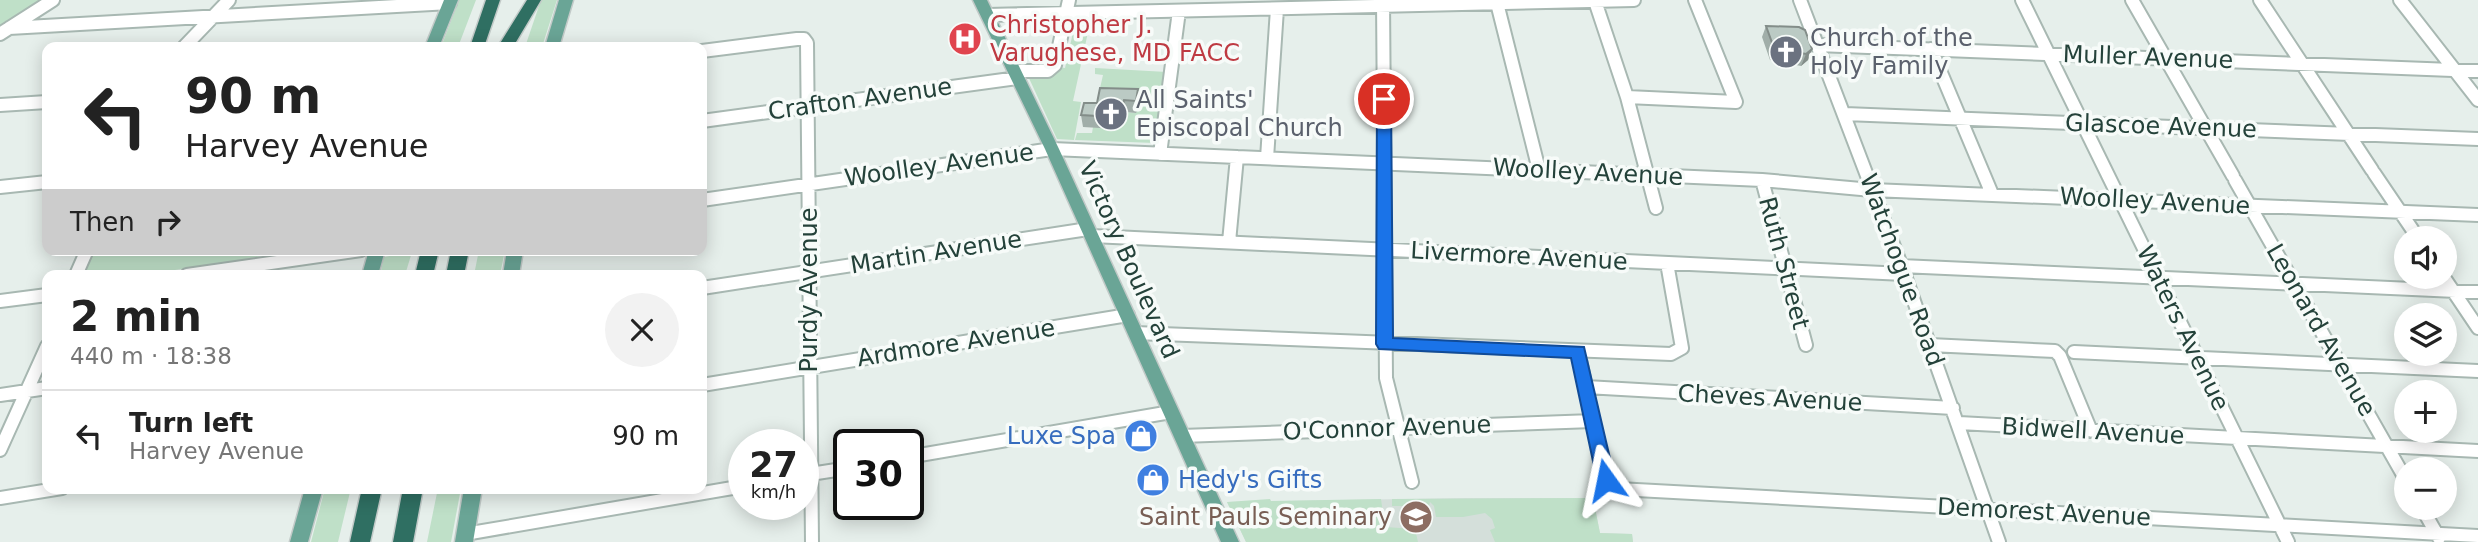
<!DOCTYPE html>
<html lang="en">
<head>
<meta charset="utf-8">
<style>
  body { margin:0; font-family:"DejaVu Sans",sans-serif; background:#f2f2f2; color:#222; height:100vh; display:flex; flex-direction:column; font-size:26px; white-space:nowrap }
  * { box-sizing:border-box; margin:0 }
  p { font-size:23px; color:#767676 }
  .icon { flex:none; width:38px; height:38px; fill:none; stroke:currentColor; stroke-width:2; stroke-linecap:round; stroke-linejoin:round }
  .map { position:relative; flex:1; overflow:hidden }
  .drawer { position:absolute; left:42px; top:270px; width:665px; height:224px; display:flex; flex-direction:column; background:#fff; border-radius:14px; box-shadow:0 4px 18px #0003 }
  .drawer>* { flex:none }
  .top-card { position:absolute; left:42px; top:42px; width:665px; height:214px; border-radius:14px; box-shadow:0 4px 18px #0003; background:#fff; color:#222; overflow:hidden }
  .tools { position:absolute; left:2394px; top:226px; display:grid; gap:14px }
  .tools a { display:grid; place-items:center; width:63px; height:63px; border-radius:50%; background:#fff; box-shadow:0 4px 18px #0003; font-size:35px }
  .speed { position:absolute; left:728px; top:429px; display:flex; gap:14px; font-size:35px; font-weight:700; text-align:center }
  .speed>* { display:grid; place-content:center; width:91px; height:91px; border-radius:50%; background:#fff; box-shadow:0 4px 18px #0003; line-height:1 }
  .speed small { font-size:18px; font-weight:400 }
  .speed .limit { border:4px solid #111; border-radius:10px; background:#fff; color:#111 }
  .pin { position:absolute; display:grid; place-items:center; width:60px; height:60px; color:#fff; margin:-30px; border:4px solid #fff; border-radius:50%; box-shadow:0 2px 7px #0007 }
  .me { position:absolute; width:77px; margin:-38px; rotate:348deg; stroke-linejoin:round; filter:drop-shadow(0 0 5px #0008) }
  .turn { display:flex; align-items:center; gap:24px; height:147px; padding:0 28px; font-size:32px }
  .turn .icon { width:91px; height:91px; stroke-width:2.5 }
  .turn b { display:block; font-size:49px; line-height:60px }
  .then { display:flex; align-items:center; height:66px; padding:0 28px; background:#0003; gap:14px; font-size:26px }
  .round { display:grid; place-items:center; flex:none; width:74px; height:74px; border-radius:37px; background:#f2f2f2 }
  .head { display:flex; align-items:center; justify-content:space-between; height:119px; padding:0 28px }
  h1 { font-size:42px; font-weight:800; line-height:52px }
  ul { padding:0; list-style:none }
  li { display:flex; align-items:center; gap:21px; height:91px; padding:0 28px; border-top:2px solid #e0e0e0 }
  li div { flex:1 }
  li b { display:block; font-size:26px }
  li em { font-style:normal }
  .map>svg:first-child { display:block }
  .built { fill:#d4dfda }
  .green { fill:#bfe0c8 }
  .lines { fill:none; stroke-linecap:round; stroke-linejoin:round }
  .minor-casing { stroke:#a8b8b2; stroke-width:16 }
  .major-casing { stroke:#c2cac8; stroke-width:3 }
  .highway-casing { stroke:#c2cac8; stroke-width:3 }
  .minor { stroke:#fff; stroke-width:12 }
  .major { fill:#6aa596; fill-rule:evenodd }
  .highway { fill:#2f6f62; fill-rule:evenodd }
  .wall { fill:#a1aea9 }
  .shaded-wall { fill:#838d89 }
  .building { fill:#bbcac4; stroke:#838d89; stroke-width:2 }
  .route { fill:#1a73e8; stroke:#114b97; stroke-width:2 }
  .labels { text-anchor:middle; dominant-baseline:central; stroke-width:7; stroke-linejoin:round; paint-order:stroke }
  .health-label { font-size:24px; fill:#be3a42; stroke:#f7fbf9; text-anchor:start }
  .worship-label { font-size:24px; fill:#5b616d; stroke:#f7fbf9; text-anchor:start }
  .street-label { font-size:24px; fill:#24423a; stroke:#f7fbf9 }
  .shop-label { font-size:24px; fill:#366cbe; stroke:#f7fbf9; text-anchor:end }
  .education-label { font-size:24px; fill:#785e54; stroke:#f7fbf9; text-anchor:end }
</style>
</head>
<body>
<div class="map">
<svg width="2478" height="542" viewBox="0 0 2478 542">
  <rect width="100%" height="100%" fill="#e6efeb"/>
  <path class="built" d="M1464,498h129l7,35 32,1 1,8h-387l-19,-40z"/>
  <path class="green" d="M0,0h44l-44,28z
    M459,0h17l-18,47h-17z
    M541,0h16l-15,47h-17z
    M1099,16l-1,5 -17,1 17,1h-8l-17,78 8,1 -7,38 -17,-1 -29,-63 5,-2 22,1 3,-8 7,1 9,-40 -2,-9z
    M1095,68l72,4 -12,71 -80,-3 2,-7h15l1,-6 23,1 3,-12 5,1 1,-5 11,1 4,-13 21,1 -63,-4 5,-22 -8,-1z
    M96,250h201c-37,6 -189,36 -214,21z
    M479,250h26l-5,25h-26z
    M412,252l-7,23h-25l4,-18z
    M325,488h26l-13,54h-27z
    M438,488h23l-10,54h-24z
    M1593,498l7,35 32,1 1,8h-138l-5,-12 5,-2 -3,-9 -7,-6 -22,4h-27l-2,-11 -4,-4 -1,4h-37v-7z
    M1270,499l1,2 110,-2 4,28 30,2 3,13h-172l-19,-40z"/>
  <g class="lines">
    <defs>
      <path id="minor" d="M1383,0l3,378 26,104
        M1800,0l103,270 96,272
        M2022,0l266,542
        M2132,0l101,176
        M2260,0l112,170
        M2400,0l78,100
        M1595,1l32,96 29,111
        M1497,3l42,167
        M988,15l646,-15
        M9,28l441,-25
        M0,34l53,-34
        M1817,45l661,26
        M184,47l45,-47
        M1931,49l61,145
        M702,51l95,-12h7l3,4 5,499
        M1015,71h33l7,-6 14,-65
        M1627,97l109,5 -41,-102
        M0,105l47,-3
        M1845,114l633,25
        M702,121l316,-43
        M1160,154l19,-143
        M1267,158l10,-149
        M2374,173l44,65
        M1762,180l44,165
        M2235,180l171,300
        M0,187l47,-5
        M702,200l350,-51 710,31 110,10 606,25
        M1092,236l812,38
        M1229,242l8,-85
        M1901,266l577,26
        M76,275l11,-25
        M187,275l174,-25
        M2443,276l35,52
        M702,288l386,-59
        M0,301l47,-6
        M1135,333l536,21 11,-6 -15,-85
        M1930,345l125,6 5,5 31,75
        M1578,351l28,129 12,9 860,47
        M2074,352l404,19
        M702,385l426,-70
        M1586,387l367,21
        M0,395l47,-7
        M1959,423l519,28
        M1182,436l411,-15
        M0,450l47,-104
        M908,457l263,-45
        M804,475l45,-7
        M0,498l62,-10
        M2422,508l17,30
        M465,534l279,-48"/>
      <path id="major" d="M444,0h14l-19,47h-14z
        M559,0h14l-14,47h-14z
        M973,0h14l72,149 180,393h-18l-176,-393z
        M369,250h16l-7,25h-16z
        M507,250h16l-4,25h-16z
        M305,488h18l-15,54h-18z
        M464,488h18l-9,54h-18z"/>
      <path id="highway" d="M486,0h14l-16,47h-14z
        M527,0h14l-28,47h-12l-2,-2z
        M421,250h18l-6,25h-18z
        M451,250h18l-5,25h-18z
        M362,488h20l-12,54h-20z
        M403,488h20l-10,54h-20z"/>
    </defs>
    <use href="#minor" class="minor-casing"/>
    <use href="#major" class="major-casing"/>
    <use href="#highway" class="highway-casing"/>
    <use href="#minor" class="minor"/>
    <use href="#major" class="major"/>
    <use href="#highway" class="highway"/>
  </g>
  <path class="wall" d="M1766,26l46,23 -4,11 -7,6 -31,-6 -8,-23z
    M1100,88l39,13 -3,12 -11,-1 -1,5 -5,-1 -3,13 -33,-2 -2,-12 16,-12z"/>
  <path class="shaded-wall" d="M1812,49l-4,11 -7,6 5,-12z
    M1138,89l1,12 -3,12v-12z
    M1118,105l1,11 -3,13 -1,-12z"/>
  <path class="building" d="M1766,26l33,1 6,3 7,19 -6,5 -32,-6z
    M1100,88l38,1 -2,12 -12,-1 -1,5h-5l-3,12 -34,-2 3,-12h13z"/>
  <path class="route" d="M1384,94l7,5 2,239 191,9 31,133 -3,6 -6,2 -6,-2 -3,-6 -26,-122 -192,-9 -3,-5 1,-245z"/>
  <defs>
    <symbol id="hospital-disc" viewBox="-11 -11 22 22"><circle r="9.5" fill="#e0444e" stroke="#f7fbf9"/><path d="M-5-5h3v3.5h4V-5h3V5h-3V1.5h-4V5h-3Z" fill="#fff"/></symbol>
    <symbol id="church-disc" viewBox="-11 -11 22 22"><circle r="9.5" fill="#6b7280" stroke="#f7fbf9"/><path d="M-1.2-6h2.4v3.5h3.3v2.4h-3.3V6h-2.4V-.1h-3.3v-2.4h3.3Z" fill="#fff"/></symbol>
    <symbol id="shop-disc" viewBox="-11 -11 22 22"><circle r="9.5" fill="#3f7fe0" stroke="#f7fbf9"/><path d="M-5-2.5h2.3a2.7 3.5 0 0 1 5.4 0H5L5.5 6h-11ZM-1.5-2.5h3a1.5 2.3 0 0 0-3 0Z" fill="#fff"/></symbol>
    <symbol id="university-disc" viewBox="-11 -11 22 22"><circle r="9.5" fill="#8d6e63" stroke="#f7fbf9"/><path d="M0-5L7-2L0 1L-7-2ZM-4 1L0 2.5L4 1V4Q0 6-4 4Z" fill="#fff"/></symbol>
  </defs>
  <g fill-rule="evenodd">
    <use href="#hospital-disc" x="946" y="20" width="38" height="38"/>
    <use href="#church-disc" x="1767" y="33" width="38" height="38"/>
    <use href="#church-disc" x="1092" y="95" width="38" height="38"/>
    <use href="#shop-disc" x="1122" y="417" width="38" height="38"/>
    <use href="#shop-disc" x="1134" y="461" width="38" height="38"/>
    <use href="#university-disc" x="1397" y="498" width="38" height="38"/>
  </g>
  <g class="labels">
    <g class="health-label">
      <text x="990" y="25">Christopher J.<tspan x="990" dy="28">Varughese, MD FACC</tspan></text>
    </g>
    <g class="worship-label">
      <text x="1810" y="38">Church of the<tspan x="1810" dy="28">Holy Family</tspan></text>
      <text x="1136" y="100">All Saints'<tspan x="1136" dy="28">Episcopal Church</tspan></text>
    </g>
    <g class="street-label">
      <text transform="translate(2148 57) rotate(2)">Muller Avenue</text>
      <text transform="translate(860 99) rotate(-8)">Crafton Avenue</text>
      <text transform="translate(2161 126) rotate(2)">Glascoe Avenue</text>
      <text transform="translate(939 165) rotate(-8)">Woolley Avenue</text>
      <text transform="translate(1588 172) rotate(3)">Woolley Avenue</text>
      <text transform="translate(2155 201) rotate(3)">Woolley Avenue</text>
      <text transform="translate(936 252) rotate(-9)">Martin Avenue</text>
      <text transform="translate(1519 256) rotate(3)">Livermore Avenue</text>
      <text transform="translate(1129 260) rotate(66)">Victory Boulevard</text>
      <text transform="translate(1784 263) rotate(75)">Ruth Street</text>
      <text transform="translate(1902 270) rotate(70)">Watchogue Road</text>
      <text transform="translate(809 290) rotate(-90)">Purdy Avenue</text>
      <text transform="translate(2183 328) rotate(64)">Waters Avenue</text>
      <text transform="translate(2321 330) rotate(60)">Leonard Avenue</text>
      <text transform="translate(956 343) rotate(-9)">Ardmore Avenue</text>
      <text transform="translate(1770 398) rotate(3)">Cheves Avenue</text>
      <text transform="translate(1387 428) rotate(-2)">O'Connor Avenue</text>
      <text transform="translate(2093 431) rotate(3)">Bidwell Avenue</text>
      <text transform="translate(2044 512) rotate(3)">Demorest Avenue</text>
    </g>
    <g class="shop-label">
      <text x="1116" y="436">Luxe Spa</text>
      <text x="1178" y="480" text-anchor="start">Hedy's Gifts</text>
    </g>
    <g class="education-label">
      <text x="1392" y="517">Saint Pauls Seminary</text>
    </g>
  </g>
</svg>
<div class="tools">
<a><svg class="icon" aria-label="sound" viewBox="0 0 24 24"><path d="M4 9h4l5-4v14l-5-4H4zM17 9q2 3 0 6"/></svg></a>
<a><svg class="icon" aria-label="layers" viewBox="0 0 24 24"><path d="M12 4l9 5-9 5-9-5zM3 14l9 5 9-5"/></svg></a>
<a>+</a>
<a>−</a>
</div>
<div class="speed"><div>27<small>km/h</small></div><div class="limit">30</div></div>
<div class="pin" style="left:1384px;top:99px;background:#d93025"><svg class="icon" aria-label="arrive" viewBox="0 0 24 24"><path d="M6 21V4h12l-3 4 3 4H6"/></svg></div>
<svg class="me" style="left:1606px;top:480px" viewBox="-20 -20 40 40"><path d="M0-17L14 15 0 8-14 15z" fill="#1a73e8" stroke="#fff" stroke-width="4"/></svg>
<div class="top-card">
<div class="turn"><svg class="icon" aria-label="left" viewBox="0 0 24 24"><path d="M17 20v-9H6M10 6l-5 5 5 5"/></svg><div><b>90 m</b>Harvey Avenue</div></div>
<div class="then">Then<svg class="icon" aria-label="right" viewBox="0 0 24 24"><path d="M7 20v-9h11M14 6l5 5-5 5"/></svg></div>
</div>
<section class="drawer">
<div class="head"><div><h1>2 min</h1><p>440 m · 18:38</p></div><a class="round"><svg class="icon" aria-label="close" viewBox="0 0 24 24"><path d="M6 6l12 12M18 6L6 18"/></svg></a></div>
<ul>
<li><svg class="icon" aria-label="left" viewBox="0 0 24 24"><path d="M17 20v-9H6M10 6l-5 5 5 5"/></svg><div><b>Turn left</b><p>Harvey Avenue</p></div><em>90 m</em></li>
</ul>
</section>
</div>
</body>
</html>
